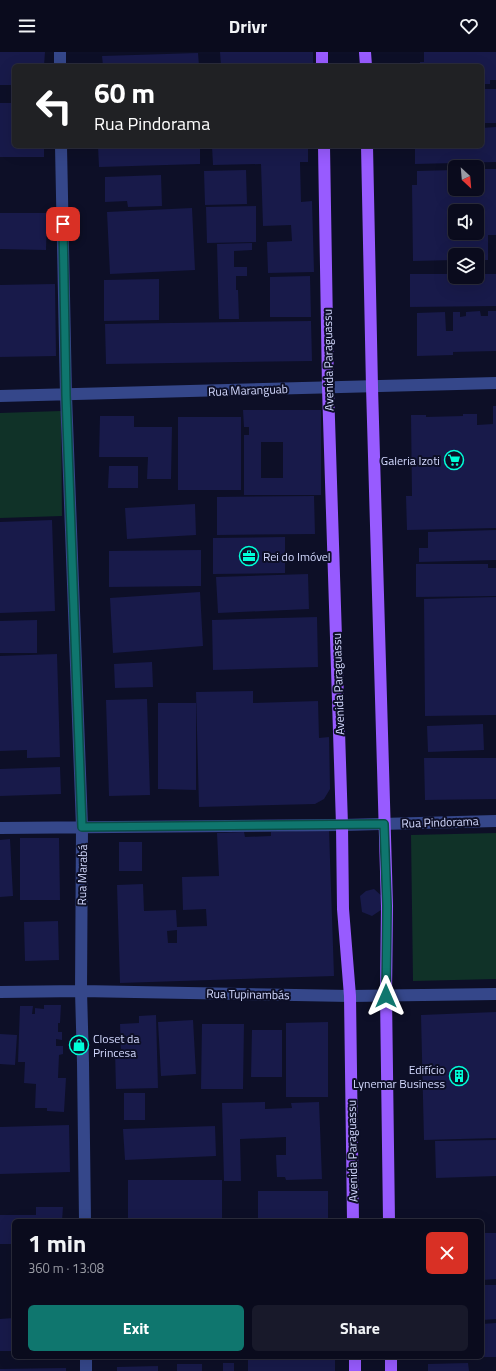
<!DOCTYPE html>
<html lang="en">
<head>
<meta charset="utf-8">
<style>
  body { margin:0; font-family:"Titillium Web",sans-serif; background:#18192a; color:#f1f3f6; height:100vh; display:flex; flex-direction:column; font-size:15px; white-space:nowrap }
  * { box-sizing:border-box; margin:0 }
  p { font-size:13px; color:#999ba4 }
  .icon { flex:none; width:22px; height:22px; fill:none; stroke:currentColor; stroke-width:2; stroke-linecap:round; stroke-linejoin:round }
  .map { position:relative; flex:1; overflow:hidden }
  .sheet { position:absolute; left:12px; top:1167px; width:472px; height:140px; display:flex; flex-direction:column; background:#0a0b1d; border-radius:6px; box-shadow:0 4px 16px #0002,0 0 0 1px #2a2b3b }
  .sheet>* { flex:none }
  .top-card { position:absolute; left:12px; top:12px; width:472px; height:84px; border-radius:6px; box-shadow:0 4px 16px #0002,0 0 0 1px #2a2b3b; background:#202124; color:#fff; overflow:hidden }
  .needle { width:26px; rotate:154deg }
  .controls { position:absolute; left:448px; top:108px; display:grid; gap:8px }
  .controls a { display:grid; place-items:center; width:36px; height:36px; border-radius:6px; background:#0a0b1d; box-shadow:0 4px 16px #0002,0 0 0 1px #2a2b3b; font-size:20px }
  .pin { position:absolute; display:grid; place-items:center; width:34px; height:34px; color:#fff; margin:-17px; border-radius:8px; box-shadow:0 2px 6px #0006 }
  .me { position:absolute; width:44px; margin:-22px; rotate:0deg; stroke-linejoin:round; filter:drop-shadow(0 0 3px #0008) }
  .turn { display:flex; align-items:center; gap:14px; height:84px; padding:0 16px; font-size:18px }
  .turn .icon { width:52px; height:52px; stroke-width:2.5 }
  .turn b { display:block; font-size:28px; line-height:34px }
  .round { display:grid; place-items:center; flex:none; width:42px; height:42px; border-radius:6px; background:#18192a }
  .headline { display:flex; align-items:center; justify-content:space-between; height:68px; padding:0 16px }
  h1 { font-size:24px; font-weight:700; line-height:30px }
  .button { display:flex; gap:8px; margin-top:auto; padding:8px 16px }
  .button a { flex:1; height:46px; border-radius:6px; background:#0f766e; color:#fff; font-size:16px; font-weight:700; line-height:46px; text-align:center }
  .button a+a { background:#18192a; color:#f1f3f6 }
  header { display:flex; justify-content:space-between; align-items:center; height:52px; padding:0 16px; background:#0a0b1d; font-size:18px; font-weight:700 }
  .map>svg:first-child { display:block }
  .green { fill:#103228 }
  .building { fill:#181a4a; fill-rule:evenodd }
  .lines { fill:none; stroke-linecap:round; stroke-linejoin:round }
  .minor { stroke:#35478a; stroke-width:12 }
  .major { stroke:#985bff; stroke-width:12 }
  .route-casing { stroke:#0a4d48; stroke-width:10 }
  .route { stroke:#0f766e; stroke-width:7 }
  .labels { text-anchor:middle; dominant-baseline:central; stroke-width:4; stroke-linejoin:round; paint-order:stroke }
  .street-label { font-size:12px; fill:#d4daff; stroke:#0d0f27 }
  .poi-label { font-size:12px; fill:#d4daff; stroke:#0d0f27; text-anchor:end }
</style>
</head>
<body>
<header><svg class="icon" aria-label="menu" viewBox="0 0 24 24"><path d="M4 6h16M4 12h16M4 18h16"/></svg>Drivr<svg class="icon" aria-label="heart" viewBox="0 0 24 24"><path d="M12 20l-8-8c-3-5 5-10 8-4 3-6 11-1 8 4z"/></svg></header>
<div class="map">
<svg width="496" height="1319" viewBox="0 0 496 1319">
  <rect width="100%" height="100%" fill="#0d0f27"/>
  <path class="green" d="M61,359l1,105 -62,2v-105z
    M496,781v146l-83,2 -2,-146z"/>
  <path class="building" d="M0,0h45l-1,14h-30v19h-14z
    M220,0h93v14h-92z
    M424,0h72v28h-6v4h-8v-18h-62v-4h4z
    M198,1l1,13h-96l-1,-10z
    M482,37h14v34h-14z
    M0,51h14v43h30v11h-44z
    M496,75v35l-81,2v-18h67v-18z
    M98,94h102v18l-101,3z
    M212,94h96v16h-8l1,40 11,-1 2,71 -46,1 -1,-31 25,-1 -1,-16 -28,1 -2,-62 -48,1z
    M477,117h19v66h-8v25h-11v-5h-22v5l-42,1 -1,-76h5v-14l38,-1v19h22zM455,159h22v22h-22z
    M246,118l1,34 -42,1 -1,-34z
    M161,123l1,31 -34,1 -1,-6 -22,1v-25z
    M256,154v36l-49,1 -1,-36z
    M192,156l3,62 -85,4 -3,-62z
    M0,161h47l-1,37 -46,-1z
    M252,191v7l-18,1v16h13v9h-11v14h2l1,29h-20l-2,-75z
    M410,222h45v3h22v-3h19v32l-86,1z
    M310,224l1,41h-41v-40z
    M159,227v41l-55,1v-41z
    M55,232l1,72 -56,1v-72z
    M480,259l1,5h7v-5h8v40l-43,1v3l-36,1v-43l28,-1 1,19h7v-19h7v5l6,-1v-4z
    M311,269l1,40 -206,3 -1,-40z
    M493,354h3v122l-89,2 -1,-34h6l-1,-81h15v2l37,-1v-2h14v11l16,-1z
    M243,358h78v85h-77v-60h5v-8h-5zM261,390h22v36h-22z
    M100,364h34v11h38l-1,52h-24l1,-22h-49z
    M178,365h63v73h-63z
    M109,414h29v22h-30z
    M314,444l1,38 -98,1v-38z
    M195,452l1,31 -69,4 -2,-31z
    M52,468l3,91 -55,2v-91z
    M496,478v30l-77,2v-14h9v-16z
    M285,485v36l-72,1v-36z
    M201,498v36l-92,1v-36z
    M416,512h72v4h8v28l-80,1z
    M308,522l1,35 -91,4 -2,-36z
    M200,540l3,54 -90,7 -3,-55z
    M496,545v118l-71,1 -1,-117z
    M317,565l1,50 -105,3 -1,-50z
    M37,568v33h-37v-32z
    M57,602l3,103 -33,1v-8l-27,1v-95z
    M152,610l1,25 -38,1 -1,-24z
    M253,639v12l65,-2 1,37 10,-1 1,52 -6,10 -9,5 -116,3 -3,-115z
    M147,647l3,96 -41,1 -3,-96z
    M158,651h38v87l-38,-1z
    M483,672l1,26 -56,2 -1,-26z
    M424,706h72v41l-71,1z
    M60,715l1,27 -61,2v-27z
    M329,778l5,146 -214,7 -3,-98 26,-1 1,27 32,-1 1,17 30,-1 -1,-17 -23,1 -1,-33 37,-1 -2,-43 27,-1 1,5 26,-1v-4zM177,878v13h-9l-1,-12z
    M20,786h39l1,62h-40z
    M10,787l3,57 -13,1v-57z
    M119,790h23v29h-23z
    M374,837l10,9v10l-12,8 -10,-4 -2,-16 6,-5z
    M58,869l1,39 -34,1 -1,-39z
    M44,953h17l-1,18h-2v9h4v8l-6,-1v7h7v8l-4,1 -1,23h8l-2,34 -17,-1v-3h-12l1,-24 -12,-1 1,-21h-7l2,-56h13l-1,8h3v-6l9,1z
    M496,960v126l-72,2 -3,-125z
    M156,963l2,73 -42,1 -1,-38h6l-1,-27 19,-1v-7z
    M193,968l3,54 -35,2 -3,-54z
    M328,970v75h-42v-74z
    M202,972h42l-1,65h-42z
    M252,978h30v47h-31z
    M0,982l17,1 -2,30 -15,-1z
    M124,1041h21v27h-21z
    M265,1050v7l27,-1 -1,-5 28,-1 3,77 -36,1 -1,-3h-8l-1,-22h10v-18l-46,2 1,42h-17l-2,-78z
    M69,1073l1,47 -70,2v-47z
    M215,1074l1,30 -91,4 -2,-31z
    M496,1088v36l-60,2 -1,-37z
    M128,1128h94v41h-94z
    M258,1139h70v30h-70z
    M36,1155h27l-1,14h-48v23h-14v-29h36z
    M482,1181h14v46l-14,1z
    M482,1233h14v34l-14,1z
    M14,1266v33h-14v-32z
    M496,1271v34h-14v-33z
    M248,1305h87v14h-87z
    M223,1311h11v8h-11z
    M468,1311l1,8h-41v-7z
    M177,1312h25v7h-25z
    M158,1314v5h-41v-4z
    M66,1316v3h-66v-2z"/>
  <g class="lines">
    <path class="minor" d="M60,0v14
      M61,94l5,249 16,432 -1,164 2,72 2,158
      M0,344l496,-13
      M0,776l342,-3 154,-4
      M0,940l81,-1 269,5 146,-2
      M86,1305v14"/>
    <path class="major" d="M322,0v14
      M365,0l1,14
      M324,94l4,242 14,437 1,84 7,87 3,225
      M367,94l5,241 15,519 -1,90 3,225
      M355,1305v14
      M391,1305v14"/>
  </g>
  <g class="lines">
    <defs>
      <path id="route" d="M63,172l3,171 16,432 302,-3 3,82 -1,90"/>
    </defs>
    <use href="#route" class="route-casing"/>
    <use href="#route" class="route"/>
  </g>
  <defs>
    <symbol id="supermarket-ring" viewBox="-11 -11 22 22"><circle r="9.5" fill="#0d0f27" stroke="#00ffd8" stroke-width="1.5"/><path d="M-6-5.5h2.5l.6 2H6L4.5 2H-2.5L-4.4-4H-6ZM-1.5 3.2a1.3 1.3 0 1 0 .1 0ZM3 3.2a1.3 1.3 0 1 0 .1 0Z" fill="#00ffd8"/></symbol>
    <symbol id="office-ring" viewBox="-11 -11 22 22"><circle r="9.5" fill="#0d0f27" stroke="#00ffd8" stroke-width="1.5"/><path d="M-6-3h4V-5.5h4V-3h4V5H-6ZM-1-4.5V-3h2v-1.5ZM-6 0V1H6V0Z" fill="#00ffd8"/></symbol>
    <symbol id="shop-ring" viewBox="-11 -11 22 22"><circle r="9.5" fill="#0d0f27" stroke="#00ffd8" stroke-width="1.5"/><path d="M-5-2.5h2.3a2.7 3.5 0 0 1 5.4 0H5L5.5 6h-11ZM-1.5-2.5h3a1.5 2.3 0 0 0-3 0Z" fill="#00ffd8"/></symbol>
    <symbol id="building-ring" viewBox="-11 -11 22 22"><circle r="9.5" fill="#0d0f27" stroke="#00ffd8" stroke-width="1.5"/><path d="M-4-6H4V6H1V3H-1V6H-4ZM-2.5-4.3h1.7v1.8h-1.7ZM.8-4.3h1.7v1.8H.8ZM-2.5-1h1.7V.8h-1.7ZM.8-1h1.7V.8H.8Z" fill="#00ffd8"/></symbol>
  </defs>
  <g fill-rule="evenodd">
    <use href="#supermarket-ring" x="443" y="397" width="22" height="22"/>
    <use href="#office-ring" x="238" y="493" width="22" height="22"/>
    <use href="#shop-ring" x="68" y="982" width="22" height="22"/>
    <use href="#building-ring" x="448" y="1013" width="22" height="22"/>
  </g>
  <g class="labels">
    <g class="street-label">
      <text transform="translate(328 308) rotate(-91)">Avenida Paraguassu</text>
      <text transform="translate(248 338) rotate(-2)">Rua Maranguab</text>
      <text transform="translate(338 632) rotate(-92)">Avenida Paraguassu</text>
      <text transform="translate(440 770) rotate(-2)">Rua Pindorama</text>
      <text transform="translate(82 823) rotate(-89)">Rua Marabá</text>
      <text transform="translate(248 942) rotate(1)">Rua Tupinambás</text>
      <text transform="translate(352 1099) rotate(-91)">Avenida Paraguassu</text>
    </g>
    <g class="poi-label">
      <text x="440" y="408">Galeria Izoti</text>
      <text x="263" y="504" text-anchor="start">Rei do Imóvel</text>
      <text x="93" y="986" text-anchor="start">Closet da<tspan x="93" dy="14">Princesa</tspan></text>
      <text x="445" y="1017">Edifício<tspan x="445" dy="14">Lynemar Business</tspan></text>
    </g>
  </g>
</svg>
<div class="controls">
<a><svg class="needle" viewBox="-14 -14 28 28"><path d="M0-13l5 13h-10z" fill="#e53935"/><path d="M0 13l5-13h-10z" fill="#999ba4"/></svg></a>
<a><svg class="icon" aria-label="sound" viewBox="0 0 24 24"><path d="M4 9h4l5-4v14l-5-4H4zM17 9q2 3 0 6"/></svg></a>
<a><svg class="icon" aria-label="layers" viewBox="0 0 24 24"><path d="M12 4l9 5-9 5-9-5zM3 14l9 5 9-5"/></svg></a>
</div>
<div class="pin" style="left:63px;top:172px;background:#d93025"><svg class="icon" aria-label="arrive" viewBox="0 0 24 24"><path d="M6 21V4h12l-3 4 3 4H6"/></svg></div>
<svg class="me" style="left:386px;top:944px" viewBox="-20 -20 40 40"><path d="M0-17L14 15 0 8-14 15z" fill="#0f766e" stroke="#fff" stroke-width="4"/></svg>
<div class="top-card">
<div class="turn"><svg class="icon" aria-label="left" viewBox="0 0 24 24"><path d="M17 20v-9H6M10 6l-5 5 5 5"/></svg><div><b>60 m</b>Rua Pindorama</div></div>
</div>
<section class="sheet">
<div class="headline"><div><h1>1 min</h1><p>360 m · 13:08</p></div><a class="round" style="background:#d93025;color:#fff"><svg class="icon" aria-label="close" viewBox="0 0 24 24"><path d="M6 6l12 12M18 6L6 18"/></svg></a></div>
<div class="button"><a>Exit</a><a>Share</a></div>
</section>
</div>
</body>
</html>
